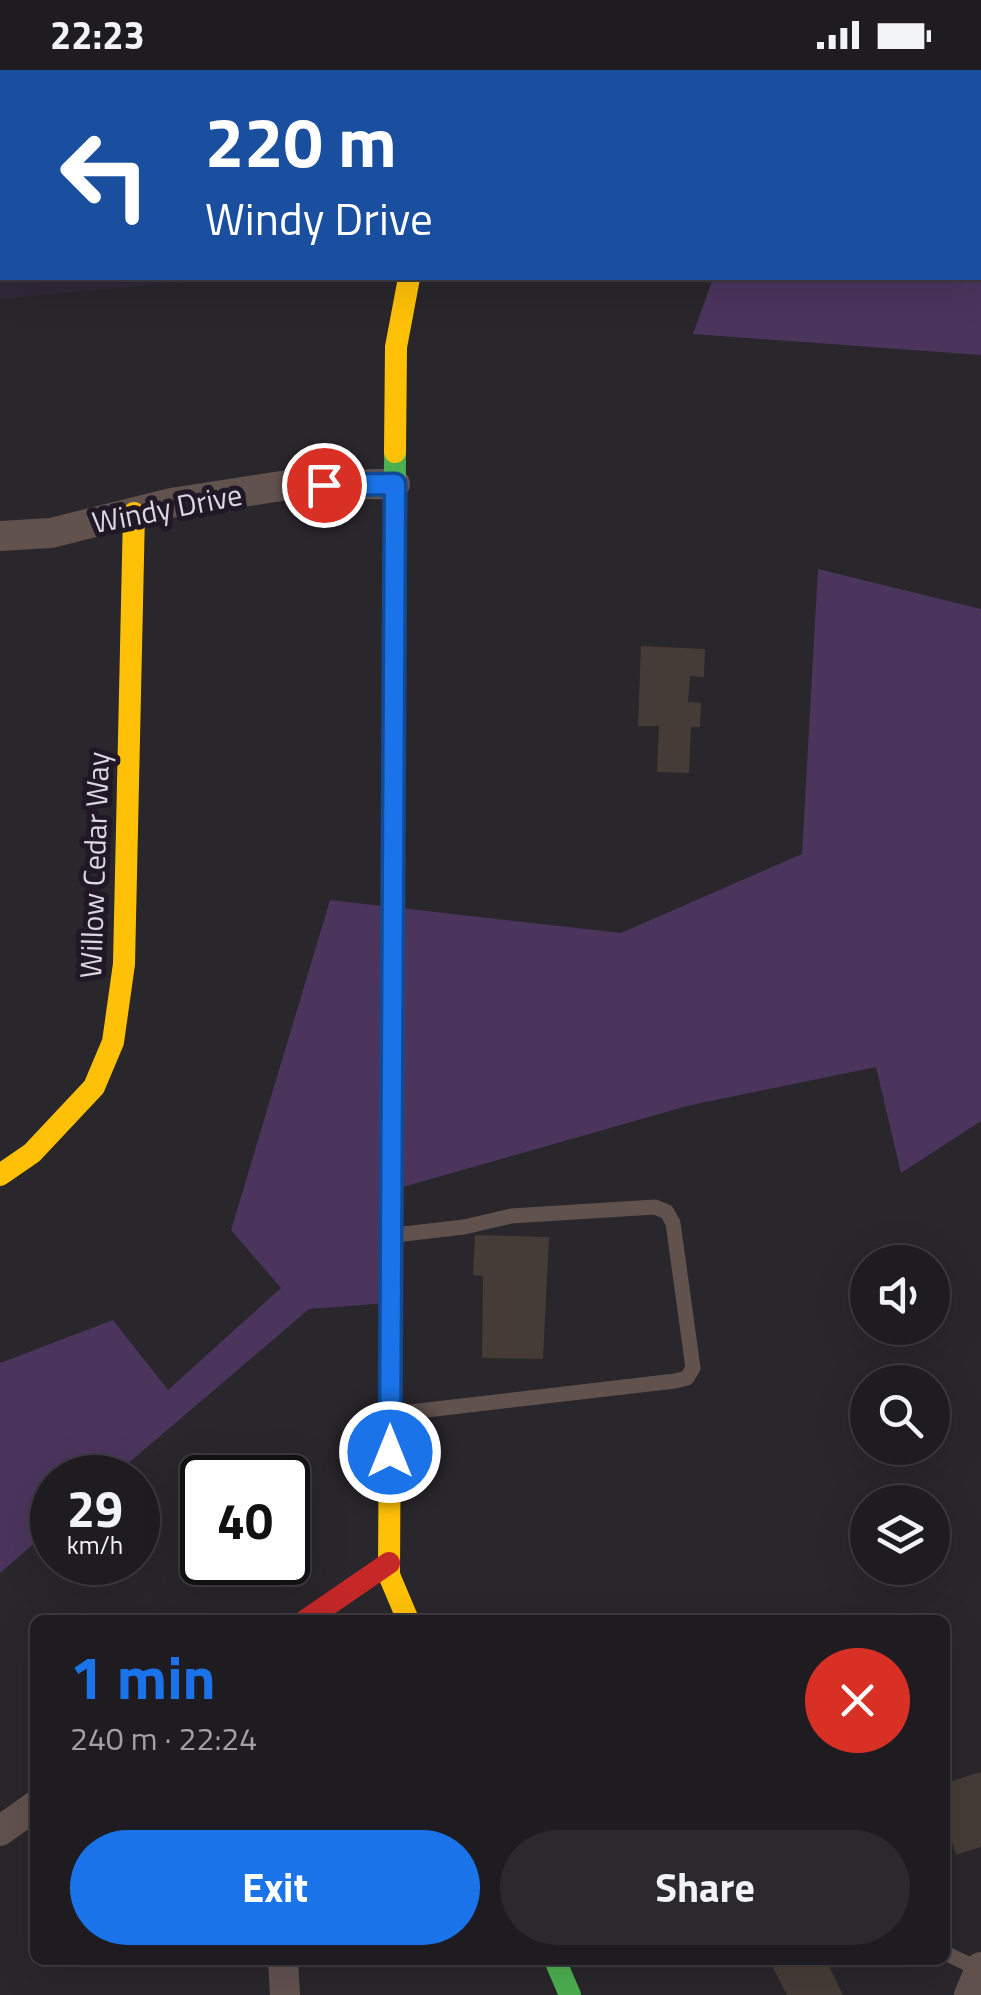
<!DOCTYPE html>
<html lang="en">
<head>
<meta charset="utf-8">
<style>
  body { margin:0; font-family:"Titillium Web",sans-serif; background:#2c292e; color:#f1f3f6; height:100vh; display:flex; flex-direction:column; font-size:38px; white-space:nowrap }
  * { box-sizing:border-box; margin:0 }
  p { font-size:32px; color:#a1a1a5 }
  .icon { flex:none; width:55px; height:55px; fill:none; stroke:currentColor; stroke-width:2; stroke-linecap:round; stroke-linejoin:round }
  .map { position:relative; flex:1; overflow:hidden }
  .details { position:absolute; left:30px; top:1545px; width:920px; height:350px; display:flex; flex-direction:column; background:#1f1c21; border-radius:15px; box-shadow:0 10px 40px #0002,0 0 0 2px #3c3a3f }
  .details>* { flex:none }
  .banner { position:absolute; left:0px; top:0px; width:982px; height:210px; box-shadow:0 10px 40px #0002,0 0 0 2px #3c3a3f; background:#1a4fa0; color:#fff; overflow:hidden }
  .controls { position:absolute; left:850px; top:1175px; display:grid; gap:20px }
  .controls a { display:grid; place-items:center; width:100px; height:100px; border-radius:50%; background:#1f1c21; box-shadow:0 10px 40px #0002,0 0 0 2px #3c3a3f; font-size:50px }
  .speed { position:absolute; left:30px; top:1385px; display:flex; gap:20px; font-size:50px; font-weight:700; text-align:center }
  .speed>* { display:grid; place-content:center; width:130px; height:130px; border-radius:50%; background:#1f1c21; box-shadow:0 10px 40px #0002,0 0 0 2px #3c3a3f; line-height:1 }
  .speed small { font-size:25px; font-weight:400 }
  .speed .limit { border:5px solid #111; border-radius:15px; background:#fff; color:#111 }
  .pin { position:absolute; display:grid; place-items:center; width:85px; height:85px; color:#fff; margin:-42px; border:5px solid #fff; border-radius:50%; box-shadow:0 2px 10px #0007 }
  .me { position:absolute; width:110px; margin:-55px; rotate:0deg; stroke-linejoin:round; filter:drop-shadow(0 0 8px #0008) }
  .turn { display:flex; align-items:center; gap:35px; height:210px; padding:0 40px; font-size:45px }
  .turn .icon { width:130px; height:130px; stroke-width:2.5 }
  .turn b { display:block; font-size:70px; line-height:85px }
  .round { display:grid; place-items:center; flex:none; width:105px; height:105px; border-radius:52px; background:#2c292e }
  .overview { display:flex; align-items:center; justify-content:space-between; height:170px; padding:0 40px }
  h1 { font-size:60px; font-weight:700; line-height:75px; color:#1a73e8 }
  .action { display:flex; gap:20px; margin-top:auto; padding:20px 40px }
  .action a { flex:1; height:115px; border-radius:60px; background:#1a73e8; color:#fff; font-size:40px; font-weight:700; line-height:115px; text-align:center }
  .action a+a { background:#2c292e; color:#f1f3f6 }
  .status { display:flex; justify-content:space-between; align-items:center; height:70px; padding:0 50px; background:#1f1c21; direction:ltr }
  .status svg { height:28px; fill:currentColor }
  .map>svg:first-child { display:block }
  .built { fill:#312839 }
  .green { fill:#4b355d }
  .building { fill:#463c37 }
  .lines { fill:none; stroke-linecap:round; stroke-linejoin:round }
  .lane { stroke:#61524e; stroke-width:15 }
  .street { stroke:#61524e; stroke-width:30 }
  .fast { stroke:#4caf50; stroke-width:22 }
  .slow { stroke:#ffc107; stroke-width:22 }
  .jam { stroke:#c62828; stroke-width:22 }
  .route-casing { stroke:#114b97; stroke-width:25 }
  .route { stroke:#1a73e8; stroke-width:18 }
  .labels { text-anchor:middle; dominant-baseline:central; stroke-width:10; stroke-linejoin:round; paint-order:stroke }
  .street-label { font-size:30px; fill:#dbd7e0; stroke:#201826 }
</style>
</head>
<body>
<div class="status"><b>22:23</b><svg viewBox="0 0 49 12"><path d="M0 12V9h3v3zM5 12V6h3v6zM10 12V3h3v9zM15 12V0h3v12zM26 1h20v11H26zM47 4h2v5h-2z"/></svg></div>
<div class="map">
<svg width="981" height="1925" viewBox="0 0 981 1925">
  <rect width="100%" height="100%" fill="#29262c"/>
  <path class="built" d="M0,0h453l-451,2v206h221l-223,21z"/>
  <path class="green" d="M787,0h194v285l-288,-21 20,-56h267v-206h-194z
    M818,499l163,40v512l-80,52 -25,-106 -185,38 -306,87 2,111 -78,6 -197,168 -60,1v50l-52,45v-210l113,-43 55,70 113,-102 -50,-58 99,-330 291,33 181,-79z"/>
  <path class="building" d="M641,576l64,3 -1,28 -14,-1 -2,26 13,1 -1,24h-9l-2,46 -32,-1 2,-46h-21z
    M475,1165l74,2 -6,122 -61,-1 1,-82 -10,-1z
    M981,1702v75l-25,8 -11,-36v-36z
    M769,1890h57l17,35h-56z"/>
  <g class="lines">
    <path class="lane" d="M86,0v2
      M178,0v2
      M260,0v2
      M0,18l2,18
      M0,193h2
      M393,1344l282,-33 12,-3 6,-10 -20,-145 -6,-11 -12,-5 -144,9 -47,11 -69,8
      M945,1883l34,16"/>
    <path class="street" d="M0,466l51,-3 120,-30 117,-18 107,-1
      M0,1761l35,-25
      M283,1890l2,35
      M969,1925l12,-28"/>
    <path class="fast" d="M485,2l1,-2
      M391,1114l4,-732
      M555,1890l15,35"/>
    <path class="slow" d="M395,382l1,-105 13,-69
      M0,1105l32,-22 62,-66 19,-45 11,-78 10,-451
      M391,1114l-2,391 19,45"/>
    <path class="jam" d="M306,1550l83,-57"/>
  </g>
  <g class="lines">
    <defs>
      <path id="route" d="M324,415l71,-1 -5,968"/>
    </defs>
    <use href="#route" class="route-casing"/>
    <use href="#route" class="route"/>
  </g>
  <g class="labels">
    <g class="street-label">
      <text transform="translate(167 438) rotate(-11)">Windy Drive</text>
      <text transform="translate(94 795) rotate(-88)">Willow Cedar Way</text>
    </g>
  </g>
</svg>
<div class="controls">
<a><svg class="icon" aria-label="sound" viewBox="0 0 24 24"><path d="M4 9h4l5-4v14l-5-4H4zM17 9q2 3 0 6"/></svg></a>
<a><svg class="icon" aria-label="search" viewBox="0 0 24 24"><circle cx="10" cy="10" r="6"/><path d="M15 15l6 6"/></svg></a>
<a><svg class="icon" aria-label="layers" viewBox="0 0 24 24"><path d="M12 4l9 5-9 5-9-5zM3 14l9 5 9-5"/></svg></a>
</div>
<div class="speed"><div>29<small>km/h</small></div><div class="limit">40</div></div>
<div class="pin" style="left:324px;top:415px;background:#d93025"><svg class="icon" aria-label="arrive" viewBox="0 0 24 24"><path d="M6 21V4h12l-3 4 3 4H6"/></svg></div>
<svg class="me" style="left:390px;top:1382px" viewBox="-20 -20 40 40"><circle r="17" fill="#1a73e8" stroke="#fff" stroke-width="3"/><path d="M0-11L8 9 0 5-8 9z" fill="#fff"/></svg>
<div class="banner">
<div class="turn"><svg class="icon" aria-label="left" viewBox="0 0 24 24"><path d="M17 20v-9H6M10 6l-5 5 5 5"/></svg><div><b>220 m</b>Windy Drive</div></div>
</div>
<section class="details">
<div class="overview"><div><h1>1 min</h1><p>240 m · 22:24</p></div><a class="round" style="background:#d93025;color:#fff"><svg class="icon" aria-label="close" viewBox="0 0 24 24"><path d="M6 6l12 12M18 6L6 18"/></svg></a></div>
<div class="action"><a>Exit</a><a>Share</a></div>
</section>
</div>
</body>
</html>
